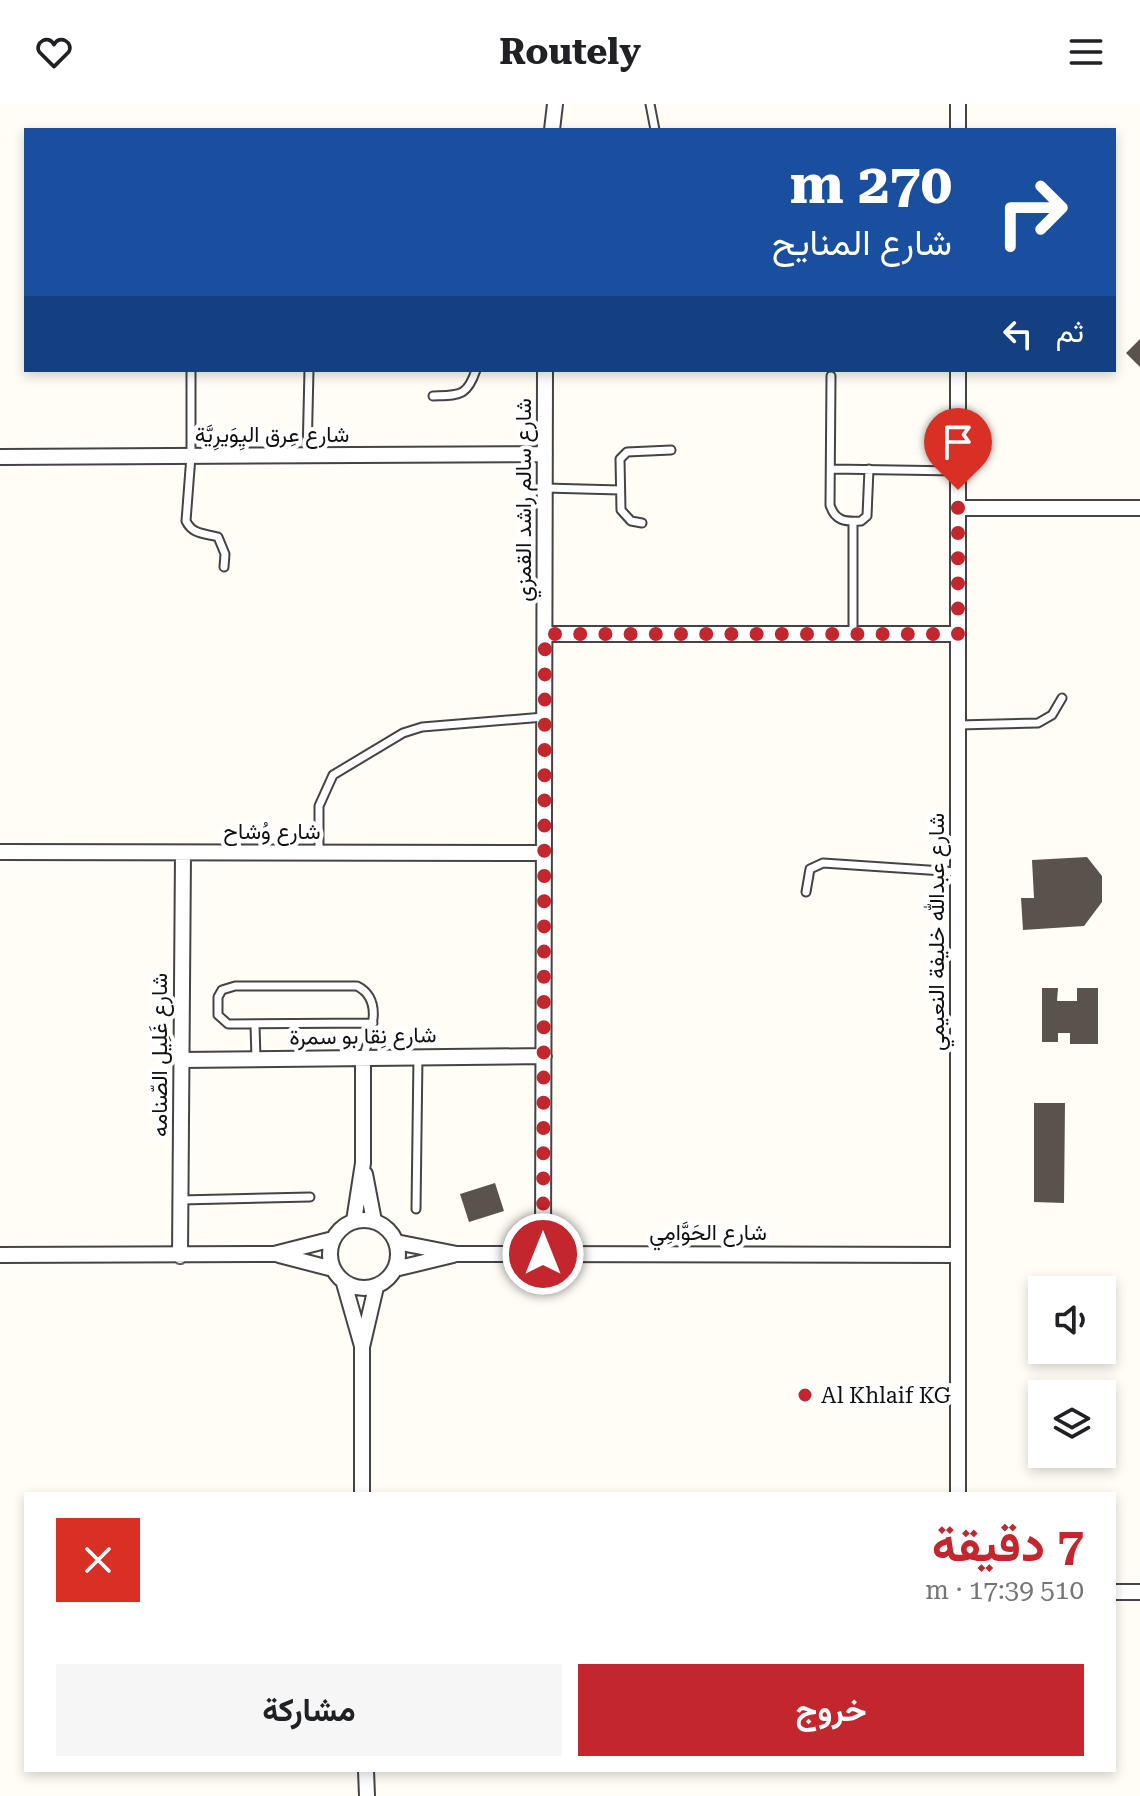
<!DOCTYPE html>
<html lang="ar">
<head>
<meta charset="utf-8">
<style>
  body { margin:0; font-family:"Roboto Serif",Vazirmatn,serif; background:#f6f6f6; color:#202124; direction:rtl; height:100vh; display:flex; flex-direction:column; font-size:30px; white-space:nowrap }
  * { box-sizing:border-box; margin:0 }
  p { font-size:26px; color:#757577 }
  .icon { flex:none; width:44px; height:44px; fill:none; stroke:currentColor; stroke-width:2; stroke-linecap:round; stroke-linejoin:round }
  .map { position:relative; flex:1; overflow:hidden; direction:ltr }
  .side { position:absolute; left:24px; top:1388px; width:1092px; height:280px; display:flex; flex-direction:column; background:#fff; border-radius:0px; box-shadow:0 4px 12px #0003; direction:rtl }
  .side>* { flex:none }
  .top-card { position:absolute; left:24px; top:24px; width:1092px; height:244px; border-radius:0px; box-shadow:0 4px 12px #0003; direction:rtl; background:#1a4fa0; color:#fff; overflow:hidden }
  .controls { position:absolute; left:1028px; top:1172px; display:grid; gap:16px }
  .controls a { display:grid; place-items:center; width:88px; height:88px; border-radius:0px; background:#fff; box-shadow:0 4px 12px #0003; font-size:40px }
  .pin { position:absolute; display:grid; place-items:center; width:68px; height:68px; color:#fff; margin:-82px -34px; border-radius:50% 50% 50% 0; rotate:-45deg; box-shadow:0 0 8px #0007 }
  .pin .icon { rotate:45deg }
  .me { position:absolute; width:88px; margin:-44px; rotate:0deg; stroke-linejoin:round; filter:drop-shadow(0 0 6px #0008) }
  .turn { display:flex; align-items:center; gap:28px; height:168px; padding:0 32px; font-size:36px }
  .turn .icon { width:104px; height:104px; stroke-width:2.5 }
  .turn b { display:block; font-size:56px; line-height:68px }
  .then { display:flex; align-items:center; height:76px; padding:0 32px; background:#0003; gap:16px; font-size:30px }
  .round { display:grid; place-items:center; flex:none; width:84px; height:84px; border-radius:0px; background:#f6f6f6 }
  .head { display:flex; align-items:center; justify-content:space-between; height:136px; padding:0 32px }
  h1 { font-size:48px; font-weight:700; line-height:60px; color:#c4262e }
  .button { display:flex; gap:16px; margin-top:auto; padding:16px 32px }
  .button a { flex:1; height:92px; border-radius:0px; background:#c4262e; color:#fff; font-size:32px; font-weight:700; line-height:92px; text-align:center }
  .button a+a { background:#f6f6f6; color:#202124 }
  header { display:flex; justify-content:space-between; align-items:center; height:104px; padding:0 32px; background:#fff; font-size:36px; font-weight:700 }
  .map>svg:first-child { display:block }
  .building { fill:#5a524d }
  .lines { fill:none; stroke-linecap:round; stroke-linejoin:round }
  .lane-casing { stroke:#444; stroke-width:11 }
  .street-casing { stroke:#444; stroke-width:18 }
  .lane { stroke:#fff; stroke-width:7 }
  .street { stroke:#fff; stroke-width:14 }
  .route { stroke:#c4262e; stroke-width:14; stroke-dasharray:0 25.2 }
  .poi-dot { fill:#c4262e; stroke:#fff; stroke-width:3 }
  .labels { text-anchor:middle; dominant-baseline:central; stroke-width:8; stroke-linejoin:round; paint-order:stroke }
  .street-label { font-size:22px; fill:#111; stroke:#fff }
  .poi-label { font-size:22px; fill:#111; stroke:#fff; text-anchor:start }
</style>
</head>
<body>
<header><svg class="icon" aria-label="menu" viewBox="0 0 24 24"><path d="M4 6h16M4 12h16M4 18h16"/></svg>Routely<svg class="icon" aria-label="heart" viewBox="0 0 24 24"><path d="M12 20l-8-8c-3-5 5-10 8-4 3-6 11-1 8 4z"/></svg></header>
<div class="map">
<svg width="1140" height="1692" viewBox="0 0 1140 1692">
  <rect width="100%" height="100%" fill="#fffdf5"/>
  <path class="building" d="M1140,235v28l-14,-14z
    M1087,753l15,19v26l-18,24 -61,4 -2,-32h13l-2,-38z
    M1042,884h16l-1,13h20v-13h21v56h-28v-11h-12v9h-16z
    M1034,999h31l-1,100 -30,-1z
    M495,1079l9,28 -35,11 -9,-28z"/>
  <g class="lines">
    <defs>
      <path id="lane" d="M650,0l5,26
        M191,266v86l-5,65c7,14 18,12 32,16l7,17 -1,13
        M831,272l-1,129c5,16 15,17 31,16l6,-5 2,-47
        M433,292c26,-1 34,1 43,-26
        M307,352l2,-86
        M832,365l126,2
        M545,384l75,2
        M642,419l-11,-2 -10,-11 -1,-51 7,-7 44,-2
        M853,530v-112
        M958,621l80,-2 14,-8 10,-17
        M319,749v-47l14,-31 70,-42 19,-6 122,-10
        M806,788l4,-23 13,-6 135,9
        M255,921l1,34
        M363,954c7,-23 22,-58 -6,-72h-122l-13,4 -4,7v18l10,9 145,-1
        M180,1096l130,-3
        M416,1105l2,-152"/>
      <path id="street" d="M958,0v26
        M552,26l3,-26
        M958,266v1124
        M0,353l545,-3
        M958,404h182
        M545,530h413
        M0,748l544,1
        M181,956l363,-4
        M365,1070l9,47
        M330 1150a34 34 0 1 1 68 0a34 34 0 1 1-68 0Z
        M354,1117l9,-58v-105
        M396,1138l61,12 501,1
        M543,1150l2,-884
        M0,1151l274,-1 59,-15
        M279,1151l54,14
        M180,1152l3,-402
        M395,1165l58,-14
        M344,1179l18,63
        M362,1390v-147l14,-60
        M1114,1488h26
        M366,1666l1,26"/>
    </defs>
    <use href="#lane" class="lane-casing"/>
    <use href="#street" class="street-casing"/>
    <use href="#lane" class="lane"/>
    <use href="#street" class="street"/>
  </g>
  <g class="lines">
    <path class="route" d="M543,1150l2,-620h413v-144"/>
  </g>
  <circle class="poi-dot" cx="805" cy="1291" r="8"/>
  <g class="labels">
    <g class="street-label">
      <text x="272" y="330">شارع عِرق اليِوَيرِيَّة</text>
      <text transform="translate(523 396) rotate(-90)">شارع سالم راشد القمزي</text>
      <text x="272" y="727">شارع وُشاح</text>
      <text transform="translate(936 828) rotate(-90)">شارع عبدالله خليفة النعيمي</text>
      <text transform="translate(363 932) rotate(-1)">شارع نِقا بو سمرة</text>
      <text transform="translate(159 951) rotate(-90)">شارع غَلِيل الصّنامه</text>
      <text x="708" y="1128">شارع الحَوَّامِي</text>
    </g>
    <g class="poi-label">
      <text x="821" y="1291">Al Khlaif KG</text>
    </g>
  </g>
</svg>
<div class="controls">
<a><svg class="icon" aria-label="sound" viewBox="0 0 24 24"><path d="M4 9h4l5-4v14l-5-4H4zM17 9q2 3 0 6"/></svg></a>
<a><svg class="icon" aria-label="layers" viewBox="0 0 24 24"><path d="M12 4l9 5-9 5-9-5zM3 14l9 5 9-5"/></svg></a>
</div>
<div class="pin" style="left:958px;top:386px;background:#d93025"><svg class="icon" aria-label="arrive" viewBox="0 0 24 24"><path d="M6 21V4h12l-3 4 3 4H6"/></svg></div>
<svg class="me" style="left:543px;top:1150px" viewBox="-20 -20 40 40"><circle r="17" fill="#c4262e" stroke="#fff" stroke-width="3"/><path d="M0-11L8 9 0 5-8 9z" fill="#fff"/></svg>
<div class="top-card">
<div class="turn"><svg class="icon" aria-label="right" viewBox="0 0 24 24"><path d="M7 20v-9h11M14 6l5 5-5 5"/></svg><div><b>270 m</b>شارع المنايح</div></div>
<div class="then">ثم<svg class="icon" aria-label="left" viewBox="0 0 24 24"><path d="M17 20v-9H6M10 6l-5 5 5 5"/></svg></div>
</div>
<section class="side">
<div class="head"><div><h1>7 دقيقة</h1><p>510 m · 17:39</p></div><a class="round" style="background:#d93025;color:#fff"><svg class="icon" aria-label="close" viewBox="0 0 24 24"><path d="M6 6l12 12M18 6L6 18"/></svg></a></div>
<div class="button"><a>خروج</a><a>مشاركة</a></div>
</section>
</div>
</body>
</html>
